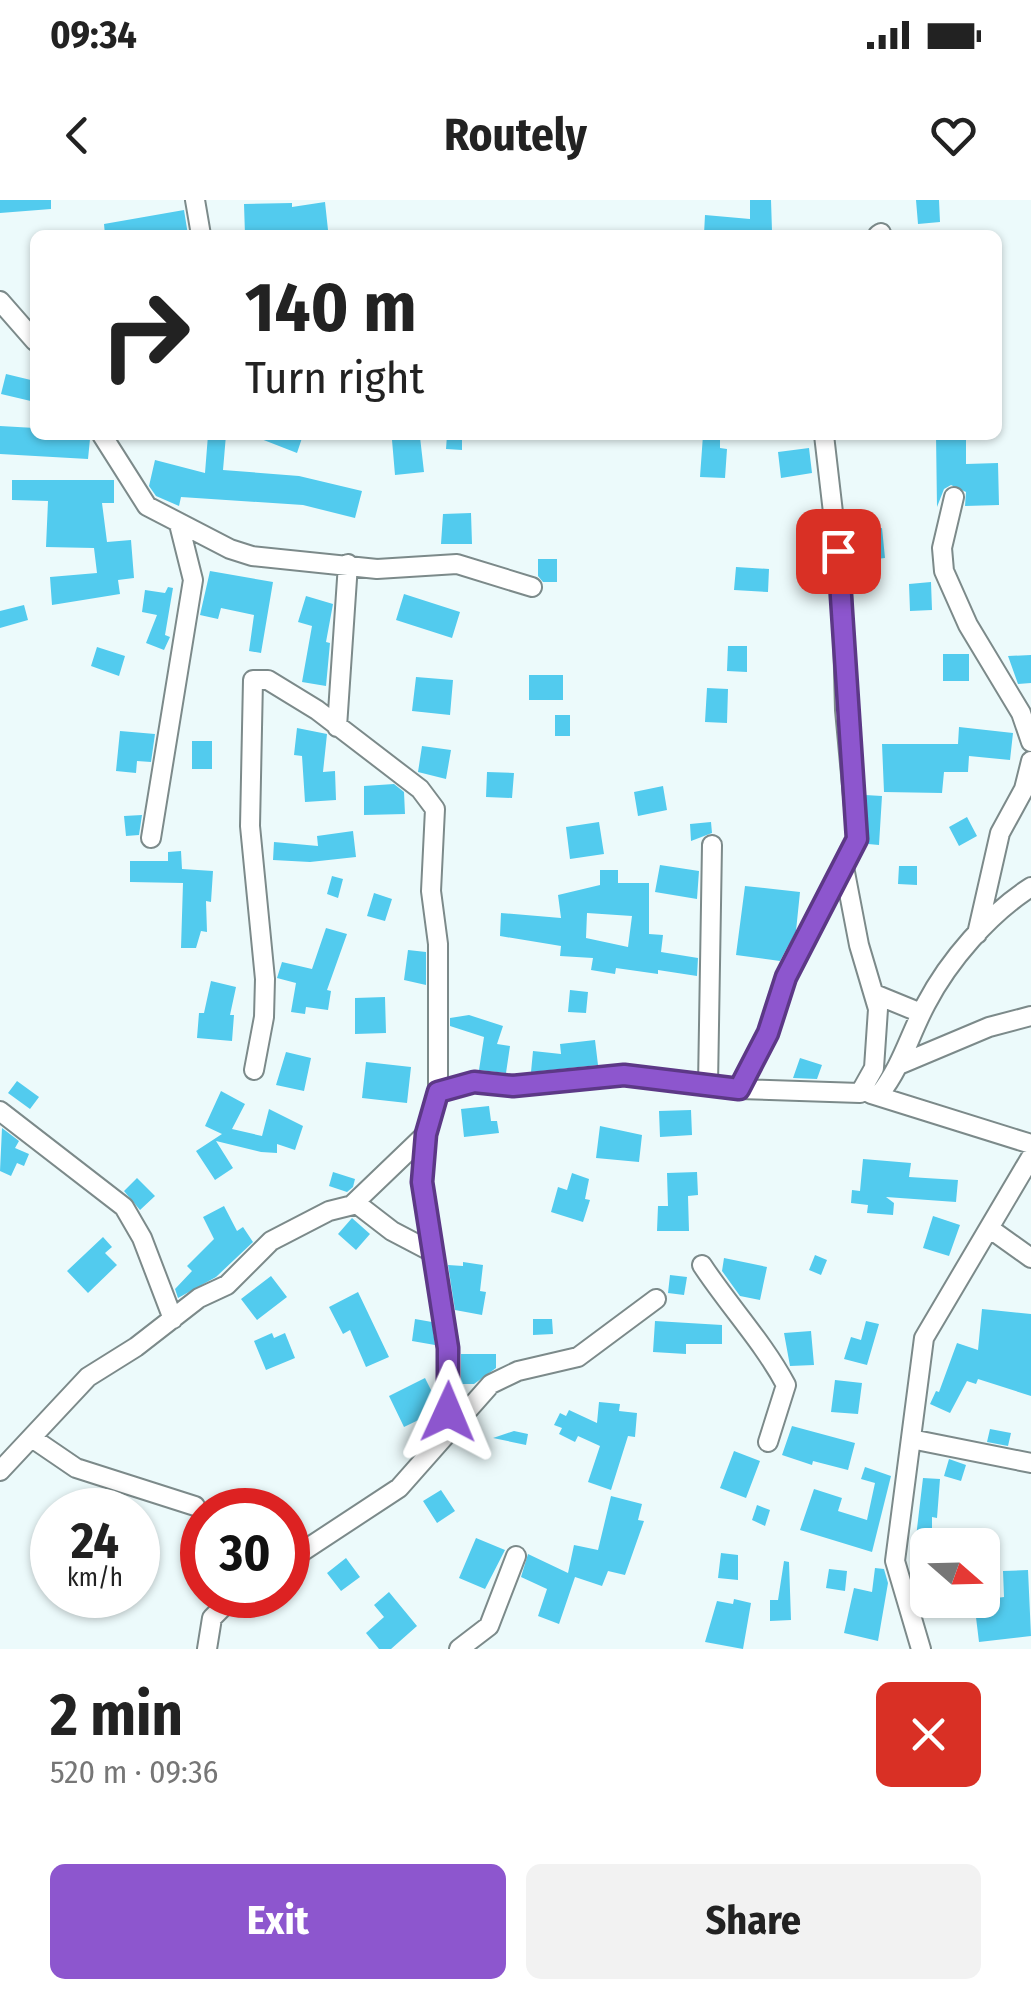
<!DOCTYPE html>
<html lang="en">
<head>
<meta charset="utf-8">
<style>
  body { margin:0; font-family:"Fira Sans Condensed",sans-serif; background:#f2f2f2; color:#222; height:100vh; display:flex; flex-direction:column; font-size:38px; white-space:nowrap }
  * { box-sizing:border-box; margin:0 }
  p { font-size:32px; color:#767676 }
  .icon { flex:none; width:55px; height:55px; fill:none; stroke:currentColor; stroke-width:2; stroke-linecap:round; stroke-linejoin:round }
  .map { position:relative; height:1449px; overflow:hidden }
  .sheet { display:flex; flex-direction:column; background:#fff; flex:1 }
  .sheet>* { flex:none }
  .guide { position:absolute; left:30px; top:30px; width:972px; height:210px; border-radius:15px; box-shadow:0 2px 8px #0004; background:#fff; color:#222; overflow:hidden }
  .needle { width:65px; rotate:110deg }
  .controls { position:absolute; left:910px; top:1328px; display:grid; gap:20px }
  .controls a { display:grid; place-items:center; width:90px; height:90px; border-radius:15px; background:#fff; box-shadow:0 2px 8px #0004; font-size:50px }
  .speed { position:absolute; left:30px; top:1288px; display:flex; gap:20px; font-size:50px; font-weight:700; text-align:center }
  .speed>* { display:grid; place-content:center; width:130px; height:130px; border-radius:50%; background:#fff; box-shadow:0 2px 8px #0004; line-height:1 }
  .speed small { font-size:25px; font-weight:400 }
  .speed .limit { border:15px solid #d22; background:#fff; color:#111 }
  .pin { position:absolute; display:grid; place-items:center; width:85px; height:85px; color:#fff; margin:-42px; border-radius:20px; box-shadow:0 5px 15px #0006 }
  .me { position:absolute; width:110px; margin:-55px; rotate:1deg; stroke-linejoin:round; filter:drop-shadow(0 0 8px #0008) }
  .turn { display:flex; align-items:center; gap:35px; height:210px; padding:0 50px; font-size:45px }
  .turn .icon { width:130px; height:130px; stroke-width:2.5 }
  .turn b { display:block; font-size:70px; line-height:85px }
  .round { display:grid; place-items:center; flex:none; width:105px; height:105px; border-radius:15px; background:#f2f2f2 }
  .overview { display:flex; align-items:center; justify-content:space-between; height:170px; padding:0 50px }
  h1 { font-size:60px; font-weight:700; line-height:75px }
  .action { display:flex; gap:20px; margin-top:auto; padding:20px 50px }
  .action a { flex:1; height:115px; border-radius:15px; background:#8d56ce; color:#fff; font-size:40px; font-weight:700; line-height:115px; text-align:center }
  .action a+a { background:#f2f2f2; color:#222 }
  .status { display:flex; justify-content:space-between; align-items:center; height:70px; padding:0 50px; background:#fff; direction:ltr }
  .status svg { height:28px; fill:currentColor }
  header { display:flex; justify-content:space-between; align-items:center; height:130px; padding:0 50px; background:#fff; font-size:45px; font-weight:700 }
  .map>svg:first-child { display:block }
  .building { fill:#52cbee; fill-rule:evenodd }
  .lines { fill:none; stroke-linecap:round; stroke-linejoin:round }
  .minor-casing { stroke:#7c8a8a; stroke-width:22 }
  .minor { stroke:#fff; stroke-width:18 }
  .route-casing { stroke:#5c3886; stroke-width:25 }
  .route { stroke:#8d56ce; stroke-width:18 }
</style>
</head>
<body>
<div class="status"><b>09:34</b><svg viewBox="0 0 49 12"><path d="M0 12V9h3v3zM5 12V6h3v6zM10 12V3h3v9zM15 12V0h3v12zM26 1h20v11H26zM47 4h2v5h-2z"/></svg></div>
<header><svg class="icon" aria-label="back" viewBox="0 0 24 24"><path d="M15 5l-7 7 7 7"/></svg>Routely<svg class="icon" aria-label="heart" viewBox="0 0 24 24"><path d="M12 20l-8-8c-3-5 5-10 8-4 3-6 11-1 8 4z"/></svg></header>
<div class="map">
<svg width="1031" height="1449" viewBox="0 0 1031 1449">
  <rect width="100%" height="100%" fill="#ecfafb"/>
  <path class="building" d="M0,0h51v9l-51,4z
    M750,0h21l1,31 -68,3 1,-19 45,4z
    M916,0h23l1,22 -22,2z
    M325,2l3,28 -83,5 -1,-31 48,-1v4z
    M184,10l4,25h-83l-1,-11z
    M6,174l29,7v21l-34,-8z
    M0,226l35,2v7l55,4 -2,20 -88,-5z
    M208,235h18l-3,35 76,6 63,15 -7,27 -52,-13 -122,-8 -2,9 -23,-10 -7,-10 6,-26 50,13z
    M251,235h52l-6,18z
    M447,235l15,1v14l-16,-1z
    M703,235h17v13l7,1 -2,29 -25,-1z
    M936,235h30v29l32,-1 1,42 -34,1 1,-14 -15,-7 -7,4 -7,18z
    M420,237l4,35 -29,3 -3,-35z
    M809,248l3,25 -31,5 -3,-26z
    M12,280h102v23h-12l5,39 24,-2 3,38 -16,2 2,14 -68,11 -2,-28 47,-4 -3,-25 -48,-1 2,-46 -36,-1z
    M471,313l1,31h-31l2,-30z
    M882,328l3,30 -34,4 -3,-30z
    M804,348h21l1,14h-22z
    M538,359h19v23h-14l-5,-6z
    M736,367l33,2 -1,23 -34,-2z
    M210,371l63,11 -12,71 -12,-2 5,-36 -33,-7 -3,11 -18,-4z
    M931,382l1,28 -22,1 -1,-27z
    M168,387l5,1 -8,47 5,2 -6,13 -18,-7 11,-28 -15,-3 3,-22 20,3z
    M404,394l56,18 -8,26 -56,-18z
    M306,396l27,8 -7,38 4,1 -4,43 -24,-4 10,-56 -14,-4z
    M24,405l4,15 -28,8v-17z
    M728,446h19v26l-20,-1z
    M97,447l28,9 -6,20 -28,-10z
    M943,454h26v27h-26z
    M1031,455v28l-13,1 -10,-28z
    M529,475h34v25h-34z
    M416,477l37,3 -3,35 -38,-4z
    M707,488l21,1 -1,34 -22,-1z
    M555,515h15v21h-15z
    M959,527l54,6 -3,27 -41,-4 -1,16h-24l-2,21 -58,-1 -2,-48h76z
    M297,528l30,6 -4,38 12,-1 1,29 -31,2 -3,-46 -8,-1z
    M120,531l35,3 -4,28 -14,-1 -1,12 -20,-2z
    M192,541h20v28h-20z
    M422,546l29,4 -5,29 -28,-7z
    M487,572l27,1 -2,25 -26,-1z
    M394,584l10,8 1,22 -41,1v-29z
    M663,586l4,24 -29,6 -4,-24z
    M865,595l17,1 -3,49 -11,-1z
    M142,615l-3,20 -13,1 -2,-20z
    M967,617l10,19 -18,10 -10,-19z
    M599,622l5,32 -34,5 -4,-32z
    M711,622l1,11 -21,8 -1,-17z
    M353,631l3,26 -46,5 -37,-2 1,-18 44,4 -1,-10z
    M181,651l1,18 31,2 -2,31 -5,-1 1,31 -6,-1 -5,17h-15l2,-65 -53,-1v-21h38v-9z
    M660,665l39,6 -2,28 -42,-7z
    M899,666h18v19l-19,-1z
    M600,670h18v13h31v51l14,1 -2,17 37,6 -1,18 -39,-6v4l-42,-6 -1,6 -24,-4 2,-12 -33,-2 1,-10 -61,-10 1,-23 60,5 -3,-23 42,-10zM587,713l45,3 -4,31 -42,-9z
    M332,676l11,3 -5,19 -11,-4z
    M745,686l55,6 -4,39 -16,30 -44,-6z
    M374,693l18,6 -7,22 -18,-5z
    M326,728l21,6 -20,56 4,1 -3,19 -22,-3 -1,7 -14,-2 5,-29 -19,-5 5,-16 30,7z
    M408,750l18,2v33l-22,-5z
    M211,781l25,6 -6,28h4l-2,26 -35,-3 2,-25h5z
    M570,790l18,2 -2,21 -18,-1z
    M385,797l1,36 -31,1v-36z
    M469,815l34,11 -6,18 13,2 -4,27 -27,-3 5,-33 -34,-11v-8z
    M595,840l3,25 -67,7 2,-21 28,3 -1,-10z
    M286,852l25,6 -7,33 -28,-6z
    M800,858l22,7 -5,14 -24,-1z
    M366,862l45,5 -4,36 -45,-5z
    M17,881l22,16 -9,12 -22,-16z
    M221,891l24,13 -13,25 30,7 7,-27 34,17 -8,24 -18,-6v9l-16,-1 -45,-11 17,27 -18,12 -19,-29 26,-17 -17,-8z
    M489,906l2,15h6l2,12 -35,4 -3,-28z
    M691,910l1,25 -32,2 -1,-26z
    M600,926l42,9 -3,27 -43,-4z
    M2,928l17,13 -4,7 14,6 -5,12 -7,-3 -6,13 -11,-5z
    M863,959l48,4 -2,14 49,3 -2,22 -70,-5 8,6 -1,12 -26,-2 1,-8 -17,-2 1,-13 8,1z
    M333,972l22,7 -2,8 -6,5 -18,-6z
    M697,972l1,23 -10,1 1,35h-32l1,-25h10l-1,-33z
    M572,973l17,6 -4,20 5,1 -7,22 -32,-10 7,-25 9,3z
    M137,978l18,18 -15,14 -16,-19z
    M224,1006l13,25 6,-4 10,15 -37,35 -38,21 -3,-9 17,-18 -5,-5 27,-27 -11,-22z
    M933,1016l27,9 -11,31 -26,-8z
    M352,1018l18,16 -14,16 -18,-16z
    M103,1037l9,10 -7,6 12,12 -29,28 -21,-22z
    M815,1055l12,5 -6,15 -12,-5z
    M724,1058l43,9 -7,33 -20,-4 -18,-25z
    M463,1062l20,3 -3,26 6,1 -4,23 -27,-5 -7,-45 15,1z
    M670,1075l17,2 -3,18 -16,-2z
    M271,1076l16,21 -30,23 -16,-21z
    M358,1092l31,65 -23,10 -16,-37 -7,4 -14,-27z
    M982,1109l49,5v82l-53,-17 -2,5 -9,-3 -17,32 -20,-9 6,-13 3,1 18,-49 21,7z
    M415,1119l17,3 3,23 -23,-4z
    M533,1119h19l1,15 -20,1z
    M655,1121l67,4v19h-36v10l-33,-2z
    M866,1121l13,3 -12,41 -23,-6 7,-22 10,3z
    M811,1131l3,34 -24,1 -6,-33z
    M272,1133l2,5 11,-5 10,25 -29,12 -12,-29z
    M461,1154h35v14l-22,16h-13z
    M425,1178l10,20v14l-31,15 -15,-31z
    M835,1180l27,3 -4,31 -27,-2z
    M599,1202l21,2 -1,7 18,2 -2,24 -7,-1 -17,54 -23,-8 12,-36 -22,-10 -3,6 -16,-8 3,-6 -8,-3 6,-12 6,3 3,-6 28,13z
    M792,1226l63,17 -7,27 -35,-9 -1,4 -30,-10z
    M990,1229l21,4 -3,13 -21,-4z
    M514,1231l14,3 -2,11 -33,-7z
    M734,1251l26,10 -14,37 -26,-10z
    M949,1259l17,6 -5,16 -17,-5z
    M865,1267l26,9 -19,76 -72,-22 14,-41 28,9 -4,13 29,9 8,-37 -14,-4z
    M923,1278l17,1 -3,39 -5,-1v28h-4v9h-14z
    M441,1290l14,21 -18,12 -14,-22z
    M611,1296l31,8 -4,16 6,1 -19,54 -17,-4 -6,15 -27,-9 -16,47 -21,-8 9,-27 -26,-12 7,-23 40,19 6,-28 24,5z
    M757,1305l13,5 -5,16 -13,-6z
    M476,1338l29,12 -20,39 -26,-11z
    M721,1353l17,2v25l-20,-2z
    M346,1358l14,19 -19,14 -14,-18z
    M784,1361l5,1 2,58 -21,1v-21h8z
    M875,1368l9,1 4,14 -10,58 -34,-8 10,-45 18,4z
    M829,1369l18,2 -2,20 -19,-3z
    M1028,1370l3,66 -52,6 -5,-41 30,-4 -1,-26z
    M389,1392l28,34 -26,23h-12l-13,-16 18,-16 -10,-12z
    M734,1399l17,4 -8,46 -38,-7 12,-41 16,3z
    M920,1400h27v15h-23z"/>
  <g class="lines">
    <defs>
      <path id="minor" d="M195,0l6,35
        M878,35l3,-2
        M0,101l35,40
        M102,235l45,71 83,43 22,7 125,13 80,-5 75,23
        M954,297l-12,51 2,23 24,54 53,88 10,29
        M337,527l11,-163
        M151,638l42,-258 -14,-56
        M977,734l23,-101 24,-44 7,-28
        M877,795l44,18
        M901,864l88,-37 42,-11
        M254,870l10,-53 1,-38 -15,-153 3,-146h15l49,30 103,79 15,20 -4,82 7,53v148l-12,42 -4,49 27,165 -2,85
        M708,885l4,-240
        M739,889l29,-56 18,-56 71,-138 -12,-129 -3,-120 -18,-155
        M438,892l36,-10 39,4 111,-11 115,14 121,4 14,-25 4,-59 -19,-64 -15,-78
        M871,894l160,50
        M879,895c23,-29 30,-59 47,-91 23,-44 63,-90 105,-117
        M0,911l124,96 18,31 31,81
        M353,1004l73,-70
        M989,1028l42,30
        M702,1065c27,41 61,77 84,120l-18,57
        M32,1238l44,30 119,38
        M911,1239l120,24
        M0,1271l88,-94 48,-30 63,-49 28,-13 44,-44 58,-30 28,-7 35,27 42,22
        M288,1361l111,-73 92,-104 27,-13 60,-14 78,-58
        M207,1449l5,-31 23,-23
        M459,1449l30,-23 27,-70
        M921,1449l-26,-88 29,-223 107,-181"/>
    </defs>
    <use href="#minor" class="minor-casing"/>
    <use href="#minor" class="minor"/>
  </g>
  <g class="lines">
    <defs>
      <path id="route" d="M448,1212v-64l-26,-166 4,-48 12,-42 36,-10 39,4 111,-11 115,14 29,-56 18,-56 71,-138 -19,-288"/>
    </defs>
    <use href="#route" class="route-casing"/>
    <use href="#route" class="route"/>
  </g>
</svg>
<div class="controls">
<a><svg class="needle" viewBox="-14 -14 28 28"><path d="M0-13l5 13h-10z" fill="#e53935"/><path d="M0 13l5-13h-10z" fill="#767676"/></svg></a>
</div>
<div class="speed"><div>24<small>km/h</small></div><div class="limit">30</div></div>
<div class="pin" style="left:838px;top:351px;background:#d93025"><svg class="icon" aria-label="arrive" viewBox="0 0 24 24"><path d="M6 21V4h12l-3 4 3 4H6"/></svg></div>
<svg class="me" style="left:448px;top:1212px" viewBox="-20 -20 40 40"><path d="M0-17L14 15 0 8-14 15z" fill="#8d56ce" stroke="#fff" stroke-width="4"/></svg>
<div class="guide">
<div class="turn"><svg class="icon" aria-label="right" viewBox="0 0 24 24"><path d="M7 20v-9h11M14 6l5 5-5 5"/></svg><div><b>140 m</b>Turn right</div></div>
</div>
</div>
<section class="sheet">
<div class="overview"><div><h1>2 min</h1><p>520 m · 09:36</p></div><a class="round" style="background:#d93025;color:#fff"><svg class="icon" aria-label="close" viewBox="0 0 24 24"><path d="M6 6l12 12M18 6L6 18"/></svg></a></div>
<div class="action"><a>Exit</a><a>Share</a></div>
</section>
</body>
</html>
